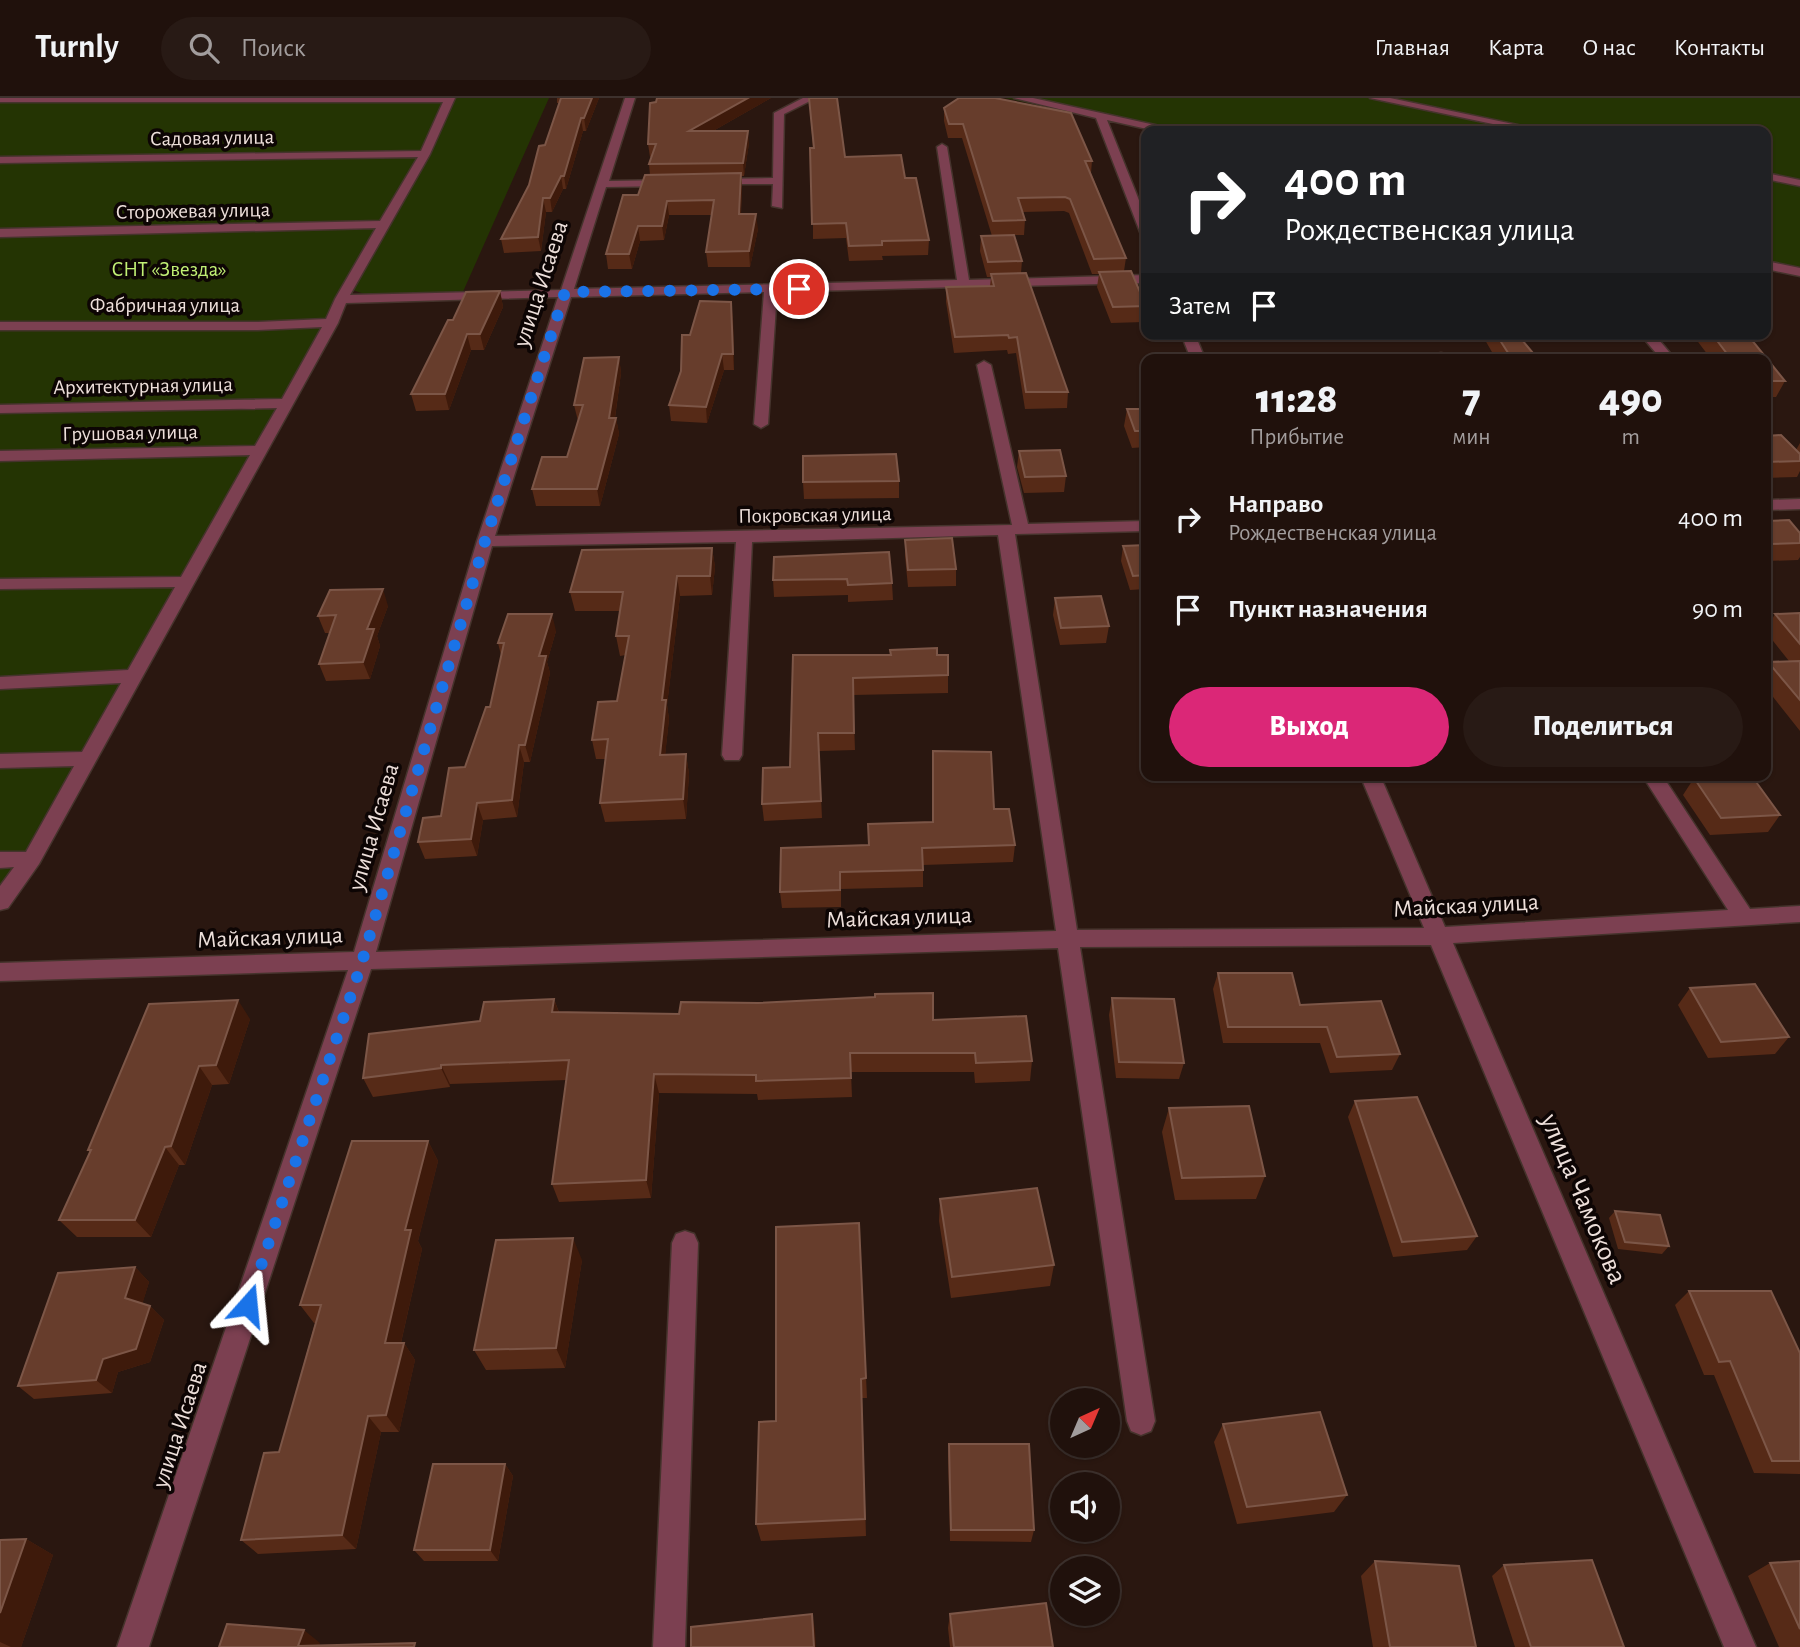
<!DOCTYPE html>
<html lang="ru">
<head>
<meta charset="utf-8">
<style>
  body { margin:0; font-family:"Alegreya Sans",sans-serif; background:#281a15; color:#f1f3f6; height:100vh; display:flex; flex-direction:column; font-size:26px; white-space:nowrap }
  * { box-sizing:border-box; margin:0 }
  p { font-size:23px; color:#a29d9d }
  .icon { flex:none; width:38px; height:38px; fill:none; stroke:currentColor; stroke-width:2; stroke-linecap:round; stroke-linejoin:round }
  .map { position:relative; flex:1; overflow:hidden }
  .details { position:absolute; left:1141px; top:256px; width:630px; height:427px; display:flex; flex-direction:column; background:#20110c; border-radius:14px; box-shadow:0 2px 5px #0004,0 0 0 2px #3d312d }
  .details>* { flex:none }
  .top-card { position:absolute; left:1141px; top:28px; width:630px; height:214px; border-radius:14px; box-shadow:0 2px 5px #0004,0 0 0 2px #3d312d; background:#202124; color:#fff; overflow:hidden }
  .needle { width:46px; rotate:44deg }
  .fabs { position:absolute; left:1050px; top:1290px; display:grid; gap:14px }
  .fabs a { display:grid; place-items:center; width:70px; height:70px; border-radius:50%; background:#20110c; box-shadow:0 2px 5px #0004,0 0 0 2px #3d312d; font-size:35px }
  .pin { position:absolute; display:grid; place-items:center; width:60px; height:60px; color:#fff; margin:-30px; border:4px solid #fff; border-radius:50%; box-shadow:0 2px 7px #0007 }
  .me { position:absolute; width:77px; margin:-38px; rotate:18deg; stroke-linejoin:round; filter:drop-shadow(0 0 5px #0008) }
  .turn { display:flex; align-items:center; gap:24px; height:147px; padding:0 28px; font-size:32px }
  .turn .icon { width:91px; height:91px; stroke-width:2.5 }
  .turn b { display:block; font-size:49px; line-height:60px }
  .then { display:flex; align-items:center; height:66px; padding:0 28px; background:#0003; gap:14px; font-size:26px }
  .eta { display:flex; justify-content:space-evenly; align-items:center; height:119px; text-align:center }
  .eta b { font-size:42px; font-weight:800; line-height:49px }
  .button { display:flex; gap:14px; margin-top:auto; padding:14px 28px }
  .button a { flex:1; height:80px; border-radius:42px; background:#db2777; color:#fff; font-size:28px; font-weight:800; line-height:80px; text-align:center }
  .button a+a { background:#281a15; color:#f1f3f6 }
  ul { padding:0; list-style:none }
  li { display:flex; align-items:center; gap:21px; height:91px; padding:0 28px }
  li div { flex:1 }
  li b { display:block; font-size:26px }
  li em { font-style:normal }
  header { display:flex; align-items:center; gap:42px; box-sizing:border-box; height:98px; padding:0 35px; background:#20110c; border-bottom:2px solid #3d312d }
  header strong { font-size:33px }
  nav { display:flex; gap:38px; margin-inline-start:auto; font-size:24px }
  .search { width:490px; height:63px; background:#281a15; display:flex; align-items:center; gap:18px; box-sizing:border-box; padding:0 24px; border-radius:38px; color:#a29d9d; font-size:26px }
  .map>svg:first-child { display:block }
  .green { fill:#243403 }
  .lines { fill:none; stroke-linecap:round; stroke-linejoin:round }
  .minor-casing { stroke:#45332c; stroke-width:3 }
  .minor { fill:#7c4051; fill-rule:evenodd }
  .wall { fill:#562a17 }
  .shaded-wall { fill:#3e1a0b }
  .building { fill:#673d2c; stroke:#7c5647; stroke-width:2 }
  .route { stroke:#1a73e8; stroke-width:12; stroke-dasharray:0 21.6 }
  .labels { text-anchor:middle; dominant-baseline:central; stroke-width:7; stroke-linejoin:round; paint-order:stroke }
  .far-street-label { font-size:21px; fill:#eddfda; stroke:#0d0504 }
  .far-park-label { font-size:21px; fill:#c1f075; stroke:#0d0504 }
  .street-label { font-size:24px; fill:#eddfda; stroke:#0d0504 }
  .near-street-label { font-size:28px; fill:#eddfda; stroke:#0d0504 }
</style>
</head>
<body>
<header>
<strong>Turnly</strong>
<div class="search"><svg class="icon" aria-label="search" viewBox="0 0 24 24"><circle cx="10" cy="10" r="6"/><path d="M15 15l6 6"/></svg>Поиск</div>
<nav><a>Главная</a><a>Карта</a><a>О нас</a><a>Контакты</a></nav>
</header>
<div class="map">
<svg width="1800" height="1549" viewBox="0 0 1800 1549">
  <rect width="100%" height="100%" fill="#2a1710"/>
  <path class="green" d="M0,0h549l-87,196 -95,1 -17,-6 -192,349 -158,272z
    M1005,0h795v177l-34,-8v-136h-609z"/>
  <g class="lines">
    <defs>
      <path id="minor" d="M0,0h455l-25,56 -80,141 211,-5 64,-192h10l-26,83 61,-1 6,3 -6,3 -64,1 -32,102 383,-9 -20,-133 5,-3 5,3 22,133 177,-5v8l-176,4 -6,3 -5,-3 -182,5 -9,132 -7,4 -7,-4 10,-132 -193,5 -76,239 517,-11 -35,-160 7,-4 7,4 37,159 118,-3v10l-131,3 62,396 347,-2 -64,-153h20l65,152 283,-17 -86,-135h20l88,134 50,-3v16l-347,21 303,704h-32l-293,-702 -351,2 75,474 -4,10 -10,4 -10,-4 -4,-10 -69,-473 -687,21 -222,678h-32l231,-677 -348,11v-18l354,-11 123,-411 81,-244 -212,6 -8,20 -299,541 -31,44 -8,2v-24l14,-19 -14,1v-16h26l48,-86 -74,2v-14l82,-2 39,-69 -121,6v-12l128,-7 47,-83 -175,2v-10l181,-2 69,-122 -250,6v-10l255,-5 22,-38 -277,5v-8l282,-6 40,-72 -64,3h-258v-8h258l68,-3 9,-20 41,-71 -376,9v-8l380,-8 38,-64 -418,6v-6l421,-6 22,-49h-443zM998,437l58,396 -680,21 116,-406 244,-4 -14,213 3,5h14l3,-5 10,-213z
        M803,0h13l-32,16 -2,94 -10,-2 1,-22h-61l-2,-2 6,-3 57,-1 1,-65z
        M1014,0h19l140,31 1,2h-18l-49,-11 39,98v18l-6,-4 -44,-114z
        M1370,0h20l156,33h-20z
        M1766,75l34,7v6l-34,-7z
        M1766,163l34,7v8l-34,-7z
        M1181,236h14l10,25h-14z
        M1640,236h14l21,25h-14z
        M1441,255l5,1 3,5h-14l1,-5z
        M1800,401v10l-34,1v-10z
        M685,1133l9,3 4,9 -13,404h-32l19,-404 4,-9z"/>
    </defs>
    <use href="#minor" class="minor-casing"/>
    <use href="#minor" class="minor"/>
  </g>
  <path class="wall" d="M557,0h42l-13,33h-3l-17,58h-3l-11,23h-6l-5,39 -37,2 -3,-14 28,-54 16,-40 14,-42h-2z
    M657,0h114l-58,33 36,12 -5,33h-3l1,11 -1,27 17,15 -8,38h-42l-2,-15 6,-37h-43l-5,25 -24,1 -8,28h-24l-2,-15 44,-79 -1,-11 2,-7h-1l-2,-13z
    M809,0l36,59 60,21 24,62 -1,15 -46,1 1,4 -34,1 -3,-23 -33,1v-91z
    M944,10l148,53 -1,12 35,85 -2,13 22,35 -2,16 -33,1 -14,-36 2,-13h-7l-23,-61 -5,-2 -41,1 2,8 -1,15h-10l8,26 -1,12 47,119 -1,16 -42,1 -9,-56 -8,1 -1,-4 -53,3 -8,-51v-15l44,-1 1,-9h-4l-7,-26 1,-15h11l-30,-98h-14l-4,-17z
    M500,193l3,16 -19,43h-13l-22,60 -33,1 -5,-17 42,-74z
    M733,220l1,52h-10l-17,53 -36,-2 -2,-16 12,-34z
    M1487,236h30l21,25h-42l-11,-19z
    M1692,236h69l-1,1 -12,1 37,45 -9,16h-10v-38h-55z
    M619,259l2,16 -6,45h1l3,16 -19,72h-64l-4,-17 35,-32 11,-36 -4,-16z
    M1127,311h19v38l-14,1 -8,-22z
    M1766,338l30,14 4,-7v28l-3,6 -31,1z
    M1019,353l47,25 -2,16 -40,1 -7,-26z
    M899,383v17l-95,1 -1,-17z
    M1766,423l34,12v24l-2,3 -32,1z
    M905,442l51,29v17l-48,1 -3,-31z
    M1146,447v44l-16,1 -9,-29 2,-15z
    M712,450l3,19 -3,28 -32,1 -13,109 2,14 -4,36 21,-1 3,20 -3,45 -81,3 -5,-19 5,-44h-9l-4,-19 25,-39 9,-46 -6,1 -4,-20 4,-25h-45l-5,-19z
    M774,459l118,26 1,17 -45,2v-7l-74,2 -1,-17z
    M1055,500l54,28 -3,17 -46,2 -7,-30z
    M388,508l-11,30 3,10 -10,33 -44,2 -7,-17 11,-31h-5l-7,-17z
    M1800,515v118l-34,-43v-21l2,-5 21,-1 -23,-29v-2l9,-16z
    M556,533l-9,31 3,11 -20,89h-6l-7,55 -34,3 -6,36 -52,3 -7,-17 23,-26 24,-49 25,-60 11,-52 -3,-12z
    M793,557h144l11,20v18l-95,2 2,55 -36,1 3,67 -58,3 -2,-17 28,-37z
    M1694,680l86,37 -12,17 -58,3 -27,-40z
    M994,711l21,36 -2,17 -90,3v22l-82,2v18l-59,1 -2,-16 89,-47 63,-23z
    M1218,875l82,32 100,49 -8,16 -62,3 -10,-30h-97l-10,-54z
    M1690,890l99,49 -14,17 -67,4 -30,-53z
    M1112,900l72,65 -5,16 -63,-1 -7,-63z
    M554,901l5,13 374,8 99,41 -2,20 -55,2 -1,-11h-123l1,25 -94,3 -1,-6 -98,-1 -8,105 -92,4 -7,-18 15,-104 -117,4v3l-77,10 -10,-19 117,-57z
    M250,921l-21,65 -17,1 -27,80h-6l-28,72h-74l-18,-17 31,-67 -2,-3z
    M1355,1003l122,135 -10,14 -74,7 -45,-140z
    M1169,1010l96,68 -9,23 -81,1 -13,-68z
    M428,1043l10,20 -20,80 4,8 -21,94h3l11,17 -16,72h-18l-25,117 -98,5 -17,-14 38,-88 36,-129h-1l-14,-18z
    M940,1101l114,66 -4,21 -99,12 -12,-77z
    M1615,1113l54,35 -7,8 -44,-5 -9,-31z
    M859,1125l8,175h-5l4,138 -105,5 -5,-17 20,-103z
    M582,1162l-17,108 -79,2 -12,-20z
    M135,1169l14,15 -7,22 8,2 14,14 -14,42 -32,10 -6,21 -78,6 -16,-13z
    M1689,1193l111,62v121l-46,-1 -40,-98h-10l-29,-70z
    M1223,1326l124,71 -13,17 -97,12 -23,-82z
    M949,1346l85,86 -3,12 -81,-1 -2,-85z
    M505,1366l8,12 -15,85h-74l-10,-11z
    M26,1441l27,16 -32,92h-21v-107z
    M1375,1463l101,86h-103l-12,-71z
    M1800,1463v86h-21l-31,-71 22,-13z
    M1504,1467l120,82h-109l-23,-71z
    M950,1516l103,33h-103l-2,-19z"/>
  <path class="shaded-wall" d="M592,0h7l-13,33 -2,-13z
    M748,0h23l-81,46 -1,-13z
    M581,20l2,13 -17,58 -2,-13z
    M748,33l1,12 -5,33 -1,-13z
    M741,75l1,14 -2,42 -1,-15z
    M561,78l2,13 -11,23 -2,-14z
    M543,100l3,14 -5,39 -3,-14z
    M667,103l2,14 -5,25 -2,-14z
    M756,116l2,15 -8,38 -1,-16z
    M638,128l2,15 -8,28 -3,-15z
    M500,193l3,16 -19,43 -4,-16z
    M731,204l2,16 1,52 -1,-16z
    M467,236l4,16 -22,60 -4,-16z
    M722,256l2,16 -17,53 -1,-16z
    M619,259l2,16 -8,58 3,-13 3,16 -19,72 -3,-17z
    M712,450l3,19 -3,28 -2,-19z
    M677,478l3,20 -13,109 2,14 -6,56 -3,-20 2,-55z
    M383,491l5,17 -11,30 3,10 -10,33 -7,-17 4,-33z
    M552,516l4,17 -9,31 3,11 -20,89 -5,-17 14,-89z
    M519,647l5,17 -7,55 -5,-17z
    M686,656l3,20 -3,45 -3,-20z
    M477,705l6,17 -6,36 -6,-17z
    M554,901l7,20 -9,-7z
    M238,902l12,19 -21,65 -13,-19z
    M441,967l9,19v3l-9,-19z
    M199,968l13,19 -27,80 -14,-19z
    M654,976l5,19 -8,105 -5,-18z
    M428,1043l10,20 -20,80 4,8 -25,111 -12,-17 20,-113z
    M165,1049l14,18 -28,72 -16,-17z
    M573,1140l9,22 -17,108 -9,-20z
    M135,1169l14,15 -9,30 -15,-14z
    M150,1208l14,14 -14,42 -32,10 -6,21 -16,-13 7,-21z
    M404,1245l11,17 -16,72 -13,-17z
    M368,1318l13,16 -25,117 -14,-14z
    M505,1366l8,12 -15,85 -8,-11z
    M26,1441l27,16 -32,92h-10l-11,-5v-29z
    M812,1516l3,15 1,18h-2z
    M304,1532l16,13 -1,4 -21,-1z"/>
  <path class="building" d="M561,0h31l-8,20h-3l-17,58h-3l-11,22h-7l-5,39 -37,2 28,-54 10,-39 6,-1z
    M657,0h91l-59,33h59l-5,32 -94,1 7,-20h-8l2,-41 6,-1z
    M809,0h28l8,59 56,-2 4,23h11l13,62 -47,1v4l-33,1 -3,-23 -34,1 -2,-76h4z
    M959,0h36l76,15 21,48h-7l41,97 -32,1 -24,-60 -5,-2 -47,1 7,22 -32,1 -30,-97h-14l-5,-16z
    M741,75l-2,41h17l-7,37 -43,1 8,-52 -47,1 -5,25h-24l-9,28h-23l17,-59h15l7,-20z
    M1014,137l8,26 -34,1 -7,-26z
    M1131,173l15,35 -33,1 -14,-35z
    M1026,175l42,119h-42l-9,-55 -8,1 -1,-3 -53,2 -9,-50 48,-1 -3,-12z
    M500,193l-20,43h-13l-22,60h-34l37,-74h5l13,-28z
    M700,203l31,1 2,52h-11l-16,53 -37,-2 12,-34 1,-36h8z
    M1496,236h21l21,25h-26z
    M1712,236h35l38,47h-19v-22h-35z
    M619,259l-10,61h7l-19,71h-65l10,-32h25l16,-52h-9l10,-47z
    M1127,311h19v22h-11z
    M1781,337l19,19v7l-34,1v-26z
    M1060,352l6,26 -41,1 -6,-26z
    M896,356l3,27 -96,1v-26z
    M1789,422l11,13v10l-30,1 -4,-5v-18z
    M952,440l4,31 -48,1 -3,-30z
    M1146,447v30l-13,1 -10,-30z
    M712,450l-2,28h-33l-15,124h4l-6,55 26,-1 -3,45 -83,4 8,-64 -16,1 6,-38 19,-1 12,-65h-13l7,-44h-53l12,-42z
    M889,454l3,31 -44,2 -1,-6 -74,1 1,-23z
    M383,491l-16,40h7l-11,33 -44,2 17,-49 -18,1 12,-26z
    M1101,498l8,30 -48,2 -6,-30z
    M1800,515v31l-25,-30z
    M508,516h44l-13,42h7l-21,89h-6l-7,55 -35,3 -6,36 -53,3 5,-24 18,-2 8,-48 16,-1 21,-60h4l14,-64h-6z
    M937,550v7h11v20l-95,3 1,55h-36l3,68 -59,3 1,-36 27,-1 3,-112h98l-1,-5z
    M1800,563v39l-32,-38z
    M933,653l58,1 3,57h15l6,36 -93,3 1,22 -83,2v18l-60,2 1,-44 88,-3 -1,-21 65,-2z
    M1751,677l29,40 -59,3 -27,-40z
    M1218,875h74l8,32 81,-4 19,53 -63,3 -10,-30h-99z
    M1755,886l34,53 -68,5 -31,-54z
    M933,895v27l93,-4 6,45 -56,2 -1,-10h-125l1,25 -95,3v-6l-102,-1 -8,106 -94,4 17,-124 -128,5v3l-78,10 6,-44 111,-13 4,-19 70,-3 -2,13 127,2 2,-12 77,1 117,-6v-3z
    M1112,900l62,1 10,64 -65,-1z
    M238,902l-22,65 -17,1 -28,80 -6,1 -30,73h-76l32,-70h-3l61,-146z
    M1417,999l60,139 -75,6 -47,-141z
    M1249,1008l16,70 -83,2 -13,-70z
    M352,1043h76l-23,89h6l-26,113h19l-18,72 -18,1 -26,119 -101,5 23,-87 15,-1 42,-147h-21z
    M1037,1090l17,77 -102,12 -12,-78z
    M1615,1113l45,4 9,31 -44,-4z
    M859,1125l7,155 -5,1 4,140 -109,5 3,-102 17,-1v-194z
    M573,1140l-17,110 -82,2 22,-110z
    M135,1169l-10,31 25,8 -14,43 -33,10 -7,21 -78,6 40,-113z
    M1689,1193h82l29,62v108h-28l-42,-100 -11,1z
    M1320,1314l27,83 -100,12 -24,-83z
    M949,1346h80l5,86h-83z
    M433,1366h72l-15,86h-76z
    M26,1441l-26,74v-73z
    M1592,1462l32,87h-93l-27,-82z
    M1375,1463l84,5 17,81h-86z
    M1800,1463v68l-30,-66z
    M1046,1505l7,44h-99l-4,-33z
    M812,1516l2,33h-123v-20z
    M227,1526l77,6 -6,16 117,-3 -1,4h-195z"/>
  <g class="lines">
    <path class="route" d="M248,1207l114,-343 123,-421 80,-249 234,-3"/>
  </g>
  <g class="labels">
    <g class="far-street-label">
      <text transform="translate(212 40) rotate(-1)">Садовая улица</text>
      <text transform="translate(193 113) rotate(-1)">Сторожевая улица</text>
      <text x="165" y="207">Фабричная улица</text>
      <text transform="translate(143 288) rotate(-1)">Архитектурная улица</text>
      <text transform="translate(130 335) rotate(-1)">Грушовая улица</text>
      <text transform="translate(815 417) rotate(-1)">Покровская улица</text>
    </g>
    <g class="far-park-label">
      <text x="169" y="171">СНТ «Звезда»</text>
    </g>
    <g class="street-label">
      <text transform="translate(541 186) rotate(-72)">улица Исаева</text>
      <text transform="translate(374 729) rotate(-74)">улица Исаева</text>
      <text transform="translate(1466 808) rotate(-3)">Майская улица</text>
      <text transform="translate(899 820) rotate(-2)">Майская улица</text>
      <text transform="translate(270 840) rotate(-2)">Майская улица</text>
      <text transform="translate(180 1327) rotate(-72)">улица Исаева</text>
    </g>
    <g class="near-street-label">
      <text transform="translate(1583 1101) rotate(67)">улица Чамокова</text>
    </g>
  </g>
</svg>
<div class="fabs">
<a><svg class="needle" viewBox="-14 -14 28 28"><path d="M0-13l5 13h-10z" fill="#e53935"/><path d="M0 13l5-13h-10z" fill="#a29d9d"/></svg></a>
<a><svg class="icon" aria-label="sound" viewBox="0 0 24 24"><path d="M4 9h4l5-4v14l-5-4H4zM17 9q2 3 0 6"/></svg></a>
<a><svg class="icon" aria-label="layers" viewBox="0 0 24 24"><path d="M12 4l9 5-9 5-9-5zM3 14l9 5 9-5"/></svg></a>
</div>
<div class="pin" style="left:799px;top:191px;background:#d93025"><svg class="icon" aria-label="arrive" viewBox="0 0 24 24"><path d="M6 21V4h12l-3 4 3 4H6"/></svg></div>
<svg class="me" style="left:248px;top:1207px" viewBox="-20 -20 40 40"><path d="M0-17L14 15 0 8-14 15z" fill="#1a73e8" stroke="#fff" stroke-width="4"/></svg>
<div class="top-card">
<div class="turn"><svg class="icon" aria-label="right" viewBox="0 0 24 24"><path d="M7 20v-9h11M14 6l5 5-5 5"/></svg><div><b>400 m</b>Рождественская улица</div></div>
<div class="then">Затем<svg class="icon" aria-label="arrive" viewBox="0 0 24 24"><path d="M6 21V4h12l-3 4 3 4H6"/></svg></div>
</div>
<section class="details">
<div class="eta">
<div><b>11:28</b><p>Прибытие</p></div>
<div><b>7</b><p>мин</p></div>
<div><b>490</b><p>m</p></div>
</div>
<ul>
<li><svg class="icon" aria-label="right" viewBox="0 0 24 24"><path d="M7 20v-9h11M14 6l5 5-5 5"/></svg><div><b>Направо</b><p>Рождественская улица</p></div><em>400 m</em></li>
<li><svg class="icon" aria-label="arrive" viewBox="0 0 24 24"><path d="M6 21V4h12l-3 4 3 4H6"/></svg><div><b>Пункт назначения</b></div><em>90 m</em></li>
</ul>
<div class="button"><a>Выход</a><a>Поделиться</a></div>
</section>
</div>
</body>
</html>
